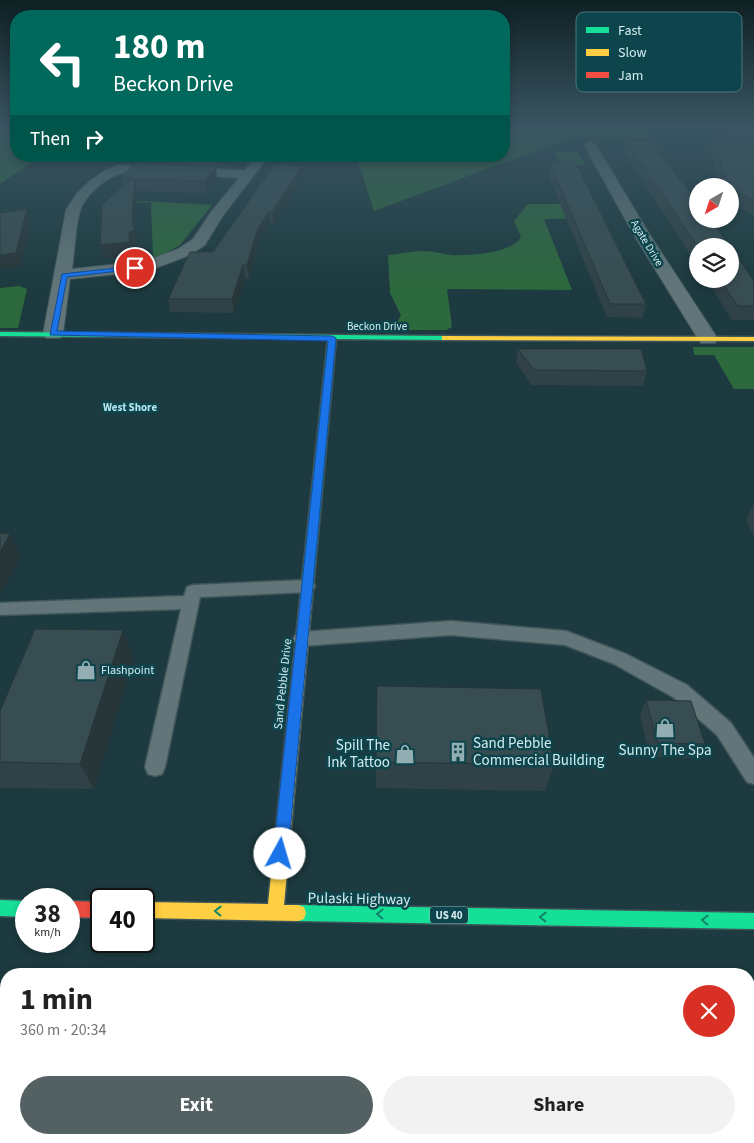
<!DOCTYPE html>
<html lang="en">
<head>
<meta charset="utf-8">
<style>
  body { margin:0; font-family:"Source Sans 3",sans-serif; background:#f2f2f2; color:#222; height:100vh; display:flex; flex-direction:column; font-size:19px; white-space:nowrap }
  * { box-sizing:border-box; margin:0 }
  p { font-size:16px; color:#767676 }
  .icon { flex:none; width:28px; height:28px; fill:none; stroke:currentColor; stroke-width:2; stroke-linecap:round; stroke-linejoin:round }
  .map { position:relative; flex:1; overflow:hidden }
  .details { position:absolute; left:0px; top:968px; width:755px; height:176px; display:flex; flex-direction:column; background:#fff; border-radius:20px 20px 0 0; box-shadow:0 2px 8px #0003 }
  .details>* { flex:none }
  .hud { position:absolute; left:10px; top:10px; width:500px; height:152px; border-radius:20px; box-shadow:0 2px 8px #0003; background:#00695c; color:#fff; overflow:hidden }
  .needle { width:32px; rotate:219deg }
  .controls { position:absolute; left:689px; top:178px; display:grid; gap:10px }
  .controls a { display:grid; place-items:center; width:50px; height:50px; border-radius:50%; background:#fff; box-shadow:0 2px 8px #0003; font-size:25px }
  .speed { position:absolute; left:15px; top:888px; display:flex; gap:10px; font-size:25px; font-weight:700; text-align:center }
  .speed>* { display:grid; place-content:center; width:65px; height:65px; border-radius:50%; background:#fff; box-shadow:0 2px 8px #0003; line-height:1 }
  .speed small { font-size:12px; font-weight:400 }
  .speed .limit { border:2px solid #111; border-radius:8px; background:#fff; color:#111 }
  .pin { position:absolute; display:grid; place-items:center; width:42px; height:42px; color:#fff; margin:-21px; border:2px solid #fff; border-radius:50%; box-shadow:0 1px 5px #0007 }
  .me { position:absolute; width:55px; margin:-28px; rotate:6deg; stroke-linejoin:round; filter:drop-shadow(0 0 4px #0008) }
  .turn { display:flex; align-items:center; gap:18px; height:105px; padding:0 20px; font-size:22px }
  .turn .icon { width:65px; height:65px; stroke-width:2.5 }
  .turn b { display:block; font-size:35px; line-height:42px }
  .then { display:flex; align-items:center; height:48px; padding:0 20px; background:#0003; gap:10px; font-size:19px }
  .round { display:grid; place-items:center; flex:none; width:52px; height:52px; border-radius:26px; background:#f2f2f2 }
  .headline { display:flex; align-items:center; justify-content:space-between; height:85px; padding:0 20px }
  h1 { font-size:30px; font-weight:700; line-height:38px }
  .cta { display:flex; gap:10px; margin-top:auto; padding:10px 20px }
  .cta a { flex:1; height:58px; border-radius:30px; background:#546163; color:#fff; font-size:20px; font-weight:700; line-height:58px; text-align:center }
  .cta a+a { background:#f2f2f2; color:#222 }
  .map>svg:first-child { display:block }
  .green { fill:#2c693d }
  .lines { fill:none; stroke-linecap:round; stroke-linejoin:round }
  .lane-casing { stroke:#3f5559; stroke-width:3 }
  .street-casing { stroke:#3f5559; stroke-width:2 }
  .fast-casing { stroke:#3f5559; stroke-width:3 }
  .slow-casing { stroke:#3f5559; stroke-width:3 }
  .jam-casing { stroke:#3f5559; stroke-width:3 }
  .lane { fill:#627679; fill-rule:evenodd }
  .street { fill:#627679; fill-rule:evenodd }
  .fast { fill:#16e098; fill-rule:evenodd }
  .slow { fill:#ffcf43; fill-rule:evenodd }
  .jam { fill:#f24e42; fill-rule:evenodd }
  .wall { fill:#304247 }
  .shaded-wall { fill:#273639 }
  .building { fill:#384d52; stroke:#273639 }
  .oneway { stroke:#11836b }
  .route { fill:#1a73e8; stroke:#114b97 }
  .labels { text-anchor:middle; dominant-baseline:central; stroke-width:5; stroke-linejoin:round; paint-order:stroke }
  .far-street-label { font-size:11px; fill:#d2ecf0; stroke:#0e454d }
  .far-neighbourhood-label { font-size:11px; font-weight:bold; fill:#b1e6ef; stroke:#0e454d }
  .shield { fill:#0e454d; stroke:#97babf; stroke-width:1 }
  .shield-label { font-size:11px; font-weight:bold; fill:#d2ecf0 }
  .poi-label { font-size:12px; fill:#d2ecf0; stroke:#0e454d; text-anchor:start }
  .street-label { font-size:12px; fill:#d2ecf0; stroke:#0e454d }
  .near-poi-label { font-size:15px; fill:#d2ecf0; stroke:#0e454d; text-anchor:start }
  .near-street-label { font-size:15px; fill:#d2ecf0; stroke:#0e454d }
  .key { fill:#0e454d; stroke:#49777e; stroke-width:1 }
  .key-label { font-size:14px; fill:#d2ecf0 }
</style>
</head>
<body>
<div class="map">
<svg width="754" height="1143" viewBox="0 0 754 1143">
  <rect width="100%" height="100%" fill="#1c3a3f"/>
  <path class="green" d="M0,128h16v28h26l-42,28z
    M504,128h142l7,10 -80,-1 -199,74 -18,-55h148z
    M555,152h23l7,13h-25z
    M146,201l66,4 -32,40 -27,15 -2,-58 -56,3z
    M528,204h69l6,14 -59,1 28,71 -125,-1 5,38 -6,3h-61l10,-4 6,-11 -11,-22 -2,-38c12,-1 24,-4 35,-4 10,0 19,3 28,4 16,1 63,-2 70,-18l-7,-16z
    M19,286l8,3 -9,39h-18v-40z
    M693,347h61v42h-20l-20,-34h-20z"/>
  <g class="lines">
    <defs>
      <path id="lane" d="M307,580l6,2 2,4 -2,4 -6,2 -107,5 -35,170 -3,7 -7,2 -7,-2 -3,-7 36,-158 -181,6v-12l184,-7 3,-9 6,-2z
        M451,621l115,10 60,23 61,31 44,38 23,35v26l-7,-2 -30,-47 -44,-38 -59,-33 -49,-19 -114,-10 -149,11 -6,-2 -3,-5 3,-5 6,-2z"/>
      <path id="street" d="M590,141l6,4 54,90 68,104 -3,4h-14l-3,-4 -64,-104 -50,-90z
        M256,156l12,1 -46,60 -17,28 -15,10 -42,16 -78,8 -7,55 -3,4h-14l-3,-4 23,-124 11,-17 14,-13 15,-10 12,-5 127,5zM126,172l113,6 -28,34 -18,27 -15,10 -33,12 -73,8c3,-19 3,-40 8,-58 5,-17 29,-36 46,-39z"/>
      <path id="fast" d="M0,332l445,4 4,2 -4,2 -109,-1 -24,261 -2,3h-8l-2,-3 28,-261 -328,-3z
        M0,900l26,1v16l-26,-1z
        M298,905l456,8v16l-456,-8 -6,-2 -2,-6 2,-6z
        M0,1009h6v18h-6z
        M749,1025h5v18h-5z"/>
      <path id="slow" d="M442,336l312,1v4l-309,-1h-3z
        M306,596l4,1 2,3 -28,305h14l6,2 2,6 -2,6 -6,2 -154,-3v-16l124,2 32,-304 2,-3z"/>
      <path id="jam" d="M69,901l32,1v16l-32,-1z"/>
    </defs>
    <use href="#lane" class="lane-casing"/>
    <use href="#street" class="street-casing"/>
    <use href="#fast" class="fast-casing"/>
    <use href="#slow" class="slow-casing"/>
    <use href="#jam" class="jam-casing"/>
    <use href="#lane" class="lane"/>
    <use href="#street" class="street"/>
    <use href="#fast" class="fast"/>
    <use href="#slow" class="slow"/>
    <use href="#jam" class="jam"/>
  </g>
  <path class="wall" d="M754,128v88l-24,-14v-16h-10l-10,-36 3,-11z
    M626,142l128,139v39h-22l-26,-41h24l-32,-33v20l-74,-113z
    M148,156h85l-8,11 -24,-1 16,13 -11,14 -69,-2 -2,38 2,15 -5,1v11l-29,2 20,-72 -2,-9 29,-13z
    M551,161l95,143 -4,14 -35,-1 -58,-140z
    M302,166l1,11 -29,47h-4l-11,17 -10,38h-4l-11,34 -64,-1 -2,-13z
    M518,349l129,22 -4,15 -111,-1 -16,-22z
    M754,503v34l-8,-17z
    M123,630l11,28 -40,131 -94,-1v-77z
    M646,700l59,44 -8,14 -47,-1 -10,-42z
    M376,762l178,3 -9,26 -169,-3z"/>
  <path class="shaded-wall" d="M224,156h9l-8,11z
    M302,166l1,11 -29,47 -2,-12z
    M216,167l1,12 -11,14 -2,-12z
    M135,179l2,12 -2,38 2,15 -5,1v11l-29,2 -3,-13 29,-13 3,-16z
    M27,209l4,13 -11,44 -20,2v-13z
    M269,212l1,12 -11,17 -10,38 -2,-14 11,-37z
    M243,265l2,14 -11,34 -2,-14z
    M10,534l11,22 -21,40v-44z
    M123,630l11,28 -40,131 -14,-25z"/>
  <path class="building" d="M735,128h19v73l-24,-13v-2h-2l-15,-47z
    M626,142h25l47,61v16h12l23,31 21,31v25h-16l-19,-27h11v-33h-32v1z
    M551,161l24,1 71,142h-36l-59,-138h2z
    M136,163l80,4 -12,14 -69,-2 -3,37 2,15 -5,1v10l-29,3 2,-41 31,-26 -12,-1z
    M275,164l27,2 -30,46h-3l-11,16 -11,37h-4l-11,34h-64l22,-47h23z
    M27,209l-11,44 -16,2v-42z
    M518,349h123l6,22 -113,-1z
    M0,533l10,1 -10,18z
    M35,629l88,1 -43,134 -80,-2v-51z
    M377,686l164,3 13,76 -178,-3z
    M646,700l45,1 14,43 -47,-1z"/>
  <defs><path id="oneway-chevron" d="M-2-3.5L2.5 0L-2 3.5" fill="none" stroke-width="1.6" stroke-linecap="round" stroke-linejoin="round" transform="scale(1.25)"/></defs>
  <g class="oneway">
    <use href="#oneway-chevron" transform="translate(218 911) rotate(-179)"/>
    <use href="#oneway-chevron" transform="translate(380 914) rotate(-179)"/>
    <use href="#oneway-chevron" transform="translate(543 917) rotate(-179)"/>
    <use href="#oneway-chevron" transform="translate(705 920) rotate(-179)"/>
  </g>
  <linearGradient id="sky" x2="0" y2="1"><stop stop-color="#0f2023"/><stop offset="0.44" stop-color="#3a5563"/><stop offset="1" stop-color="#3a5563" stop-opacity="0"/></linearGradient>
  <rect width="754" height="288" fill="url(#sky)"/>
  <path class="route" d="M135,266l2,3 -70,8 -10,54 275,5 4,2 -48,516 -2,5 -6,2 -5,-2 -2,-5 55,-513 -278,-6 12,-61z"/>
  <defs>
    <symbol id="shop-bare" viewBox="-9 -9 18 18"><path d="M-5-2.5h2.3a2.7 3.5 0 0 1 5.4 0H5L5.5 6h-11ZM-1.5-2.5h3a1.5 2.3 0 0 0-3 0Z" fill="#92aeb2" stroke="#0e454d" stroke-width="2.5" paint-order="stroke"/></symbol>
    <symbol id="building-bare" viewBox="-9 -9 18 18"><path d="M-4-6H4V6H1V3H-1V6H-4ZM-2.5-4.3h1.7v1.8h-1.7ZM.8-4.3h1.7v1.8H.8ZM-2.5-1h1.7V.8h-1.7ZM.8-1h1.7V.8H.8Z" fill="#92aeb2" stroke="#0e454d" stroke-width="2.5" paint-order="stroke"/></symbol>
  </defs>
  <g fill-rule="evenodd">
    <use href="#shop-bare" x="72" y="656" width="28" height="28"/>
    <use href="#shop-bare" x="651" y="714" width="28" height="28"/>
    <use href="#building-bare" x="444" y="738" width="28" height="28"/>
    <use href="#shop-bare" x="391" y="740" width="28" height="28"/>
  </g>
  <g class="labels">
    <g class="far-street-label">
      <text transform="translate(647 243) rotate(59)">Agate Drive</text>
      <text x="377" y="326">Beckon Drive</text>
    </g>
    <g class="far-neighbourhood-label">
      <text x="130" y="407">West Shore</text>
    </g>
    <rect class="shield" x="430" y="906.5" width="38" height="17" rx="4"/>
    <g class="shield-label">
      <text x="449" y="915">US 40</text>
    </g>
    <g class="poi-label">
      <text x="101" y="670">Flashpoint</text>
    </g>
    <g class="street-label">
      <text transform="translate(283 684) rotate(-84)">Sand Pebble Drive</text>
    </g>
    <g class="near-poi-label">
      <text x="473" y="743">Sand Pebble<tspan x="473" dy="17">Commercial Building</tspan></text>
      <text x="390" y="745" text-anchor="end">Spill The<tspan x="390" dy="17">Ink Tattoo</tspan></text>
      <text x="665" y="750" text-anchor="middle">Sunny The Spa</text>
    </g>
    <g class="near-street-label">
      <text transform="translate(359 899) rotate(1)">Pulaski Highway</text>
    </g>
  </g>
  <rect x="576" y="12" width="166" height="80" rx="8" class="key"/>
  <rect x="586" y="27" width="23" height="6" fill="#16e098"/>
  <rect x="586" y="49" width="23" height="7" fill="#ffcf43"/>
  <rect x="586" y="72" width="23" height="6" fill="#f24e42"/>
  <g class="key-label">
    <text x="618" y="35">Fast</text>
    <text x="618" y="57">Slow</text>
    <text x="618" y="80">Jam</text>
  </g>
</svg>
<div class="controls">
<a><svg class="needle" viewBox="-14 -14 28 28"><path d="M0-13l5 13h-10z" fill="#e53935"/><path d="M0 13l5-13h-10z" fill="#767676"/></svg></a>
<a><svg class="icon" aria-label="layers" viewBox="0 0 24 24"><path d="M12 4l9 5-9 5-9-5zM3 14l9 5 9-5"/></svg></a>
</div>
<div class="speed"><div>38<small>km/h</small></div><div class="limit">40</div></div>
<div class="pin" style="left:135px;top:268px;background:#d93025"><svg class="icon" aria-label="arrive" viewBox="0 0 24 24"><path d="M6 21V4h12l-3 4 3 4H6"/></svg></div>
<svg class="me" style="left:280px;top:854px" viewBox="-20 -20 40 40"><circle r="19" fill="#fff"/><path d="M0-13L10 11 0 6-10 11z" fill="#1a73e8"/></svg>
<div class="hud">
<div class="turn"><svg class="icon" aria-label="left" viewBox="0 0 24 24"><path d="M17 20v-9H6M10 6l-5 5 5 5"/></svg><div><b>180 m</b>Beckon Drive</div></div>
<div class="then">Then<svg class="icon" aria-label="right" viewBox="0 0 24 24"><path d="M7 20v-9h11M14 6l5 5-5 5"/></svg></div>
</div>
<section class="details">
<div class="headline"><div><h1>1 min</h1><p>360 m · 20:34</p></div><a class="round" style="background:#d93025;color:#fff"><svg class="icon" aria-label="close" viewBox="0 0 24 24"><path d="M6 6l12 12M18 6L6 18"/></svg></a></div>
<div class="cta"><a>Exit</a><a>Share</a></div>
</section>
</div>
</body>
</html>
